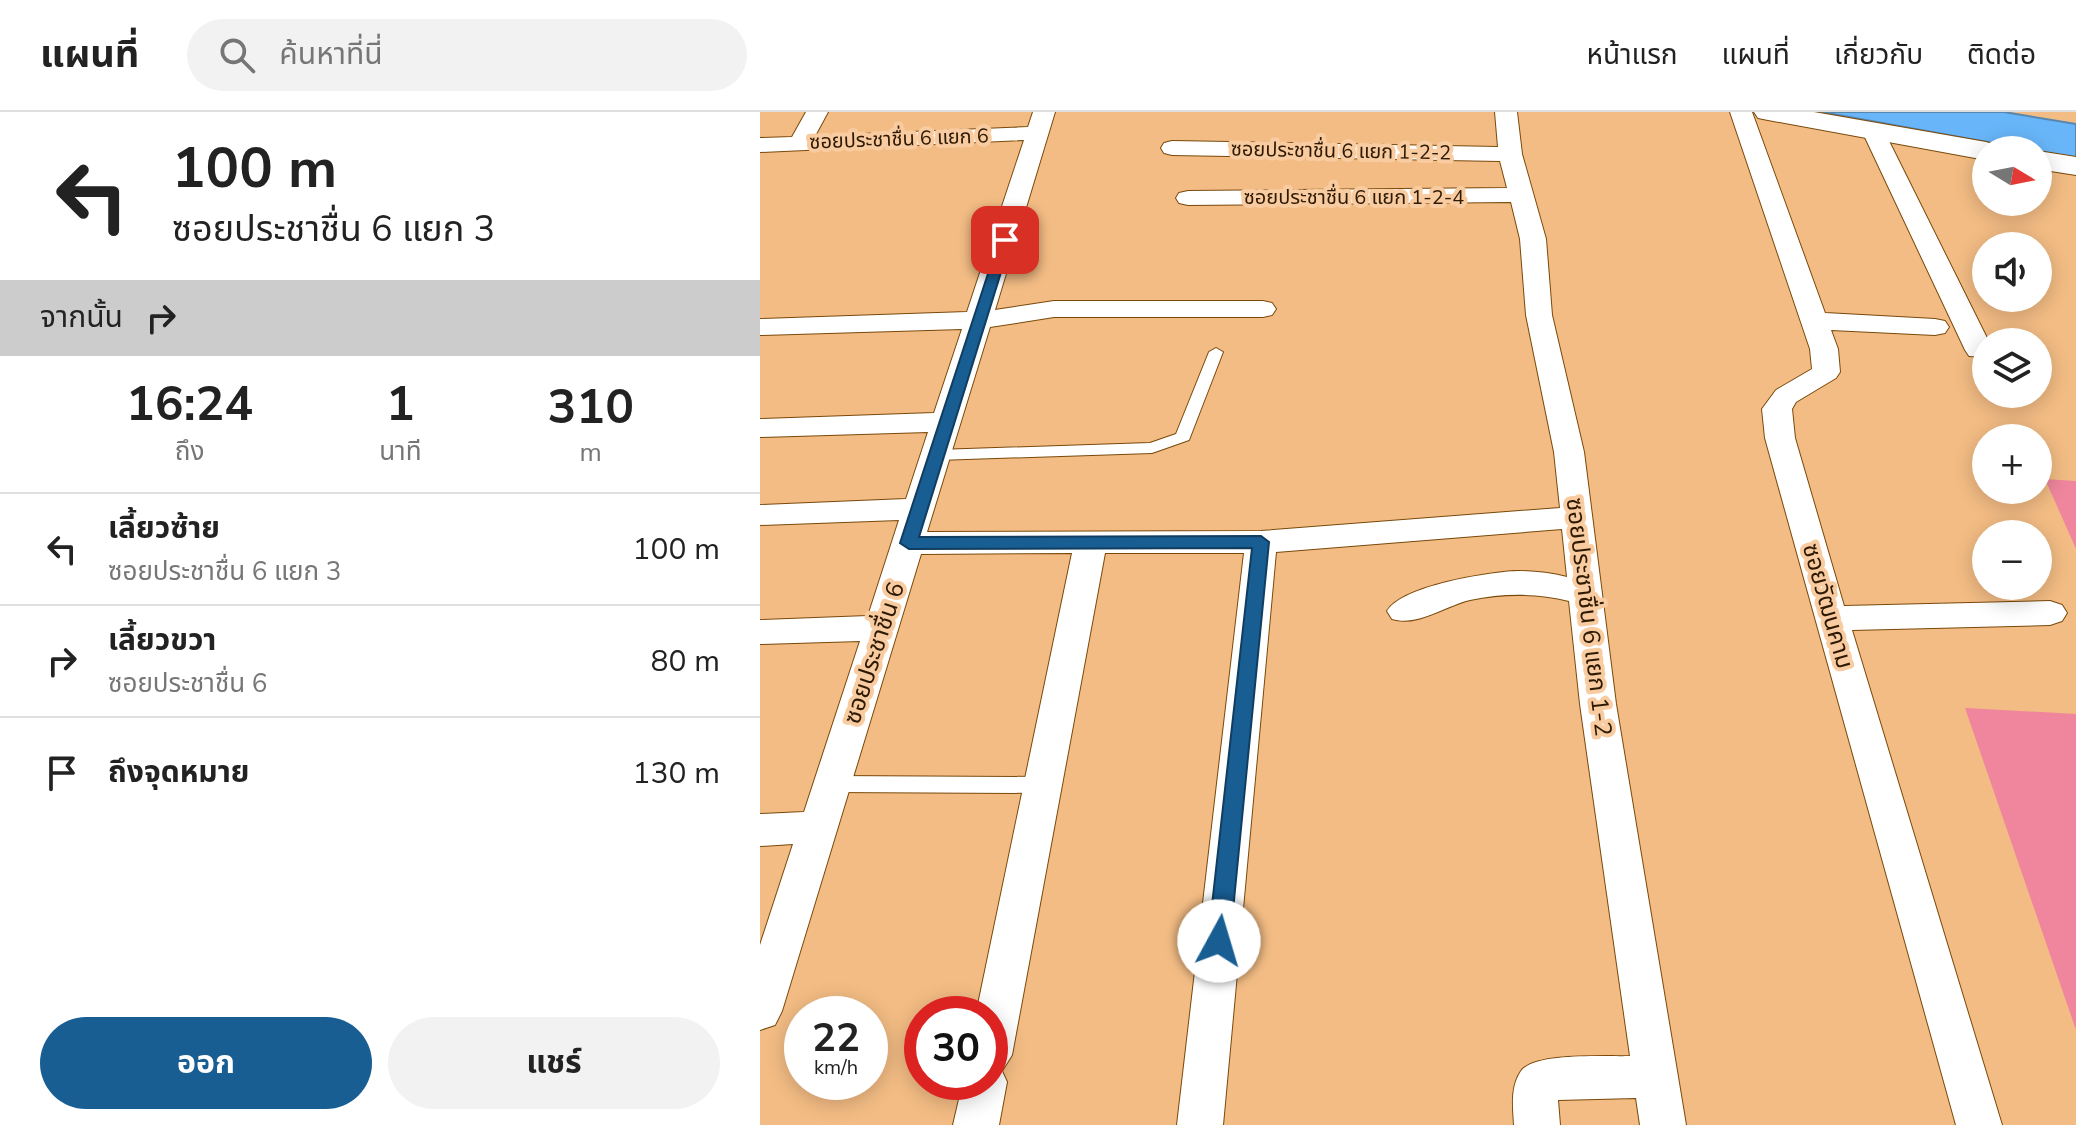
<!DOCTYPE html>
<html lang="th">
<head>
<meta charset="utf-8">
<style>
  body { margin:0; font-family:"Nunito Sans","Noto Sans Thai",sans-serif; background:#f2f2f2; color:#222; height:100vh; display:flex; flex-direction:column; font-size:30px; white-space:nowrap }
  * { box-sizing:border-box; margin:0 }
  p { font-size:26px; color:#767676 }
  .icon { flex:none; width:44px; height:44px; fill:none; stroke:currentColor; stroke-width:2; stroke-linecap:round; stroke-linejoin:round }
  .map { position:relative; flex:1; overflow:hidden }
  .panel { display:flex; flex-direction:column; background:#fff; width:760px }
  .panel>* { flex:none }
  .top-card { background:#fff; color:#222; overflow:hidden }
  .needle { width:52px; rotate:100deg }
  .buttons { position:absolute; left:1212px; top:24px; display:grid; gap:16px }
  .buttons a { display:grid; place-items:center; width:80px; height:80px; border-radius:50%; background:#fff; box-shadow:0 4px 20px #0003; font-size:40px }
  .speed { position:absolute; left:24px; top:884px; display:flex; gap:16px; font-size:40px; font-weight:700; text-align:center }
  .speed>* { display:grid; place-content:center; width:104px; height:104px; border-radius:50%; background:#fff; box-shadow:0 4px 20px #0003; line-height:1 }
  .speed small { font-size:20px; font-weight:400 }
  .speed .limit { border:12px solid #d22; background:#fff; color:#111 }
  .pin { position:absolute; display:grid; place-items:center; width:68px; height:68px; color:#fff; margin:-34px; border-radius:16px; box-shadow:0 4px 12px #0006 }
  .me { position:absolute; width:88px; margin:-44px; rotate:6deg; stroke-linejoin:round; filter:drop-shadow(0 0 6px #0008) }
  .turn { display:flex; align-items:center; gap:28px; height:168px; padding:0 40px; font-size:36px }
  .turn .icon { width:104px; height:104px; stroke-width:2.5 }
  .turn b { display:block; font-size:56px; line-height:68px }
  .then { display:flex; align-items:center; height:76px; padding:0 40px; background:#0003; gap:16px; font-size:30px }
  .eta { display:flex; justify-content:space-evenly; align-items:center; height:136px; text-align:center }
  .eta b { font-size:48px; font-weight:700; line-height:56px }
  .button { display:flex; gap:16px; margin-top:auto; padding:16px 40px }
  .button a { flex:1; height:92px; border-radius:48px; background:#185e93; color:#fff; font-size:32px; font-weight:700; line-height:92px; text-align:center }
  .button a+a { background:#f2f2f2; color:#222 }
  ul { padding:0; list-style:none }
  li { display:flex; align-items:center; gap:24px; height:112px; padding:0 40px; border-top:2px solid #e0e0e0 }
  li div { flex:1 }
  li b { display:block; font-size:30px }
  li em { font-style:normal }
  header { display:flex; align-items:center; gap:48px; box-sizing:border-box; height:112px; padding:0 40px; background:#fff; border-bottom:2px solid #e0e0e0 }
  header strong { font-size:38px }
  nav { display:flex; gap:44px; margin-inline-start:auto; font-size:28px }
  .search { width:560px; height:72px; background:#f2f2f2; display:flex; align-items:center; gap:20px; box-sizing:border-box; padding:0 28px; border-radius:44px; color:#767676; font-size:30px }
  main { display:flex; flex:1; min-height:0 }
  .map>svg:first-child { display:block }
  .green { fill:#ef869e }
  .water { fill:#68b6f9; stroke:#5787af; stroke-width:2 }
  .lines { fill:none; stroke-linecap:round; stroke-linejoin:round }
  .service-casing { stroke:#79490a; stroke-width:2 }
  .minor-casing { stroke:#79490a; stroke-width:2 }
  .tertiary-casing { stroke:#79490a; stroke-width:2 }
  .service { fill:#fff; fill-rule:evenodd }
  .minor { fill:#fff; fill-rule:evenodd }
  .tertiary { fill:#fff; fill-rule:evenodd }
  .route { fill:#185e93; stroke:#103d60; stroke-width:2 }
  .labels { text-anchor:middle; dominant-baseline:central; stroke-width:8; stroke-linejoin:round; paint-order:stroke }
  .far-street-label { font-size:20px; fill:#2e1903; stroke:#f8cca0 }
  .street-label { font-size:24px; fill:#2e1903; stroke:#f8cca0 }
</style>
</head>
<body>
<header>
<strong>แผนที่</strong>
<div class="search"><svg class="icon" aria-label="search" viewBox="0 0 24 24"><circle cx="10" cy="10" r="6"/><path d="M15 15l6 6"/></svg>ค้นหาที่นี่</div>
<nav><a>หน้าแรก</a><a>แผนที่</a><a>เกี่ยวกับ</a><a>ติดต่อ</a></nav>
</header>
<main>
<section class="panel">
<div class="top-card">
<div class="turn"><svg class="icon" aria-label="left" viewBox="0 0 24 24"><path d="M17 20v-9H6M10 6l-5 5 5 5"/></svg><div><b>100 m</b>ซอยประชาชื่น 6 แยก 3</div></div>
<div class="then">จากนั้น<svg class="icon" aria-label="right" viewBox="0 0 24 24"><path d="M7 20v-9h11M14 6l5 5-5 5"/></svg></div>
</div>
<div class="eta">
<div><b>16:24</b><p>ถึง</p></div>
<div><b>1</b><p>นาที</p></div>
<div><b>310</b><p>m</p></div>
</div>
<ul>
<li><svg class="icon" aria-label="left" viewBox="0 0 24 24"><path d="M17 20v-9H6M10 6l-5 5 5 5"/></svg><div><b>เลี้ยวซ้าย</b><p>ซอยประชาชื่น 6 แยก 3</p></div><em>100 m</em></li>
<li><svg class="icon" aria-label="right" viewBox="0 0 24 24"><path d="M7 20v-9h11M14 6l5 5-5 5"/></svg><div><b>เลี้ยวขวา</b><p>ซอยประชาชื่น 6</p></div><em>80 m</em></li>
<li><svg class="icon" aria-label="arrive" viewBox="0 0 24 24"><path d="M6 21V4h12l-3 4 3 4H6"/></svg><div><b>ถึงจุดหมาย</b></div><em>130 m</em></li>
</ul>
<div class="button"><a>ออก</a><a>แชร์</a></div>
</section>
<div class="map">
<svg width="1316" height="1013" viewBox="0 0 1316 1013">
  <rect width="100%" height="100%" fill="#f3bc84"/>
  <path class="green" d="M1285,367l31,2v68z
    M1205,596l111,6v316z"/>
  <path class="water" d="M1062,0h182l72,12v34z"/>
  <g class="lines">
    <defs>
      <path id="service" d="M456,236l7,4 -34,88 -37,13 -215,7 -8,-5 8,-5 213,-7 26,-9 33,-82z
        M72,664l211,1 7,2 3,6 -3,6 -7,2 -211,-1 -7,-2 -3,-6 3,-6z"/>
      <path id="minor" d="M46,0h22l-13,24 213,-9 5,-15h22l-60,198 59,-9h209l9,2 4,6 -4,6 -9,2h-209l-64,10 -63,205 334,-1 299,-23 -6,-56 -28,-137 -6,-76 -9,-37 -323,3 -9,-2 -3,-5 3,-5 9,-2 319,-3 -7,-27 -328,-6 -8,-2 -3,-5 3,-5 8,-2 326,6 -3,-35h22l5,42 24,85 6,76 32,137 32,252 70,421h-46l-4,-27 -78,2 2,25h-46c-1,-18 -4,-38 7,-54 14,-19 86,-14 109,-15l-50,-352 -11,-103c-33,-8 -65,-8 -99,-1 -25,6 -53,27 -78,19l-5,-8c15,-25 101,-39 130,-40 17,0 33,2 50,6l-5,-48 -286,23 -53,573h-46l67,-572h-139l-93,502 -10,16 5,11 -8,43h-46l10,-43h27v-68h-14l96,-461 -151,1 -139,457 -7,14 -15,5v-85l33,-101 -33,2v-32l44,-2 56,-171 -100,3v-24l108,-4 31,-96 -139,5v-20l146,-6 22,-67 -168,5v-18l174,-6 28,-84 -202,6v-16l207,-7 57,-172 -264,12v-14l32,-1z
        M970,0h22l73,201 110,6 10,2 4,6 -4,6 -10,2 -104,-5 7,19 2,23 -4,6 -40,24 -4,7 3,29 49,168 206,-5 12,4 5,8 -5,8 -12,4 -198,5 150,495h-46l-191,-687 -3,-29 14,-19 36,-21 -2,-20z
        M1113,12l8,2 3,5 105,211h-3v15l-17,-1 -4,-6 -103,-219 3,-5z"/>
      <path id="tertiary" d="M994,0h60l172,30 10,3 4,5h-14v10l-218,-40 -10,-2z
        M1278,39l38,6v18l-38,-6z"/>
    </defs>
    <use href="#service" class="service-casing"/>
    <use href="#minor" class="minor-casing"/>
    <use href="#tertiary" class="tertiary-casing"/>
    <use href="#service" class="service"/>
    <use href="#minor" class="minor"/>
    <use href="#tertiary" class="tertiary"/>
  </g>
  <path class="route" d="M240,125l11,3 -92,297 342,-1 8,6 -39,399 -3,7 -8,3 -8,-3 -3,-7 44,-393 -343,1 -9,-6z"/>
  <g class="labels">
    <g class="far-street-label">
      <text transform="translate(139 27) rotate(-2)">ซอยประชาชื่น 6 แยก 6</text>
      <text transform="translate(581 39) rotate(1)">ซอยประชาชื่น 6 แยก 1-2-2</text>
      <text x="594" y="85">ซอยประชาชื่น 6 แยก 1-2-4</text>
    </g>
    <g class="street-label">
      <text transform="translate(1068 494) rotate(74)">ซอยวัฒนคาม</text>
      <text transform="translate(829 505) rotate(83)">ซอยประชาชื่น 6 แยก 1-2</text>
      <text transform="translate(114 541) rotate(-72)">ซอยประชาชื่น 6</text>
    </g>
  </g>
</svg>
<div class="buttons">
<a><svg class="needle" viewBox="-14 -14 28 28"><path d="M0-13l5 13h-10z" fill="#e53935"/><path d="M0 13l5-13h-10z" fill="#767676"/></svg></a>
<a><svg class="icon" aria-label="sound" viewBox="0 0 24 24"><path d="M4 9h4l5-4v14l-5-4H4zM17 9q2 3 0 6"/></svg></a>
<a><svg class="icon" aria-label="layers" viewBox="0 0 24 24"><path d="M12 4l9 5-9 5-9-5zM3 14l9 5 9-5"/></svg></a>
<a>+</a>
<a>−</a>
</div>
<div class="speed"><div>22<small>km/h</small></div><div class="limit">30</div></div>
<div class="pin" style="left:245px;top:128px;background:#d93025"><svg class="icon" aria-label="arrive" viewBox="0 0 24 24"><path d="M6 21V4h12l-3 4 3 4H6"/></svg></div>
<svg class="me" style="left:459px;top:829px" viewBox="-20 -20 40 40"><circle r="19" fill="#fff"/><path d="M0-13L10 11 0 6-10 11z" fill="#185e93"/></svg>
</div>
</main>
</body>
</html>
